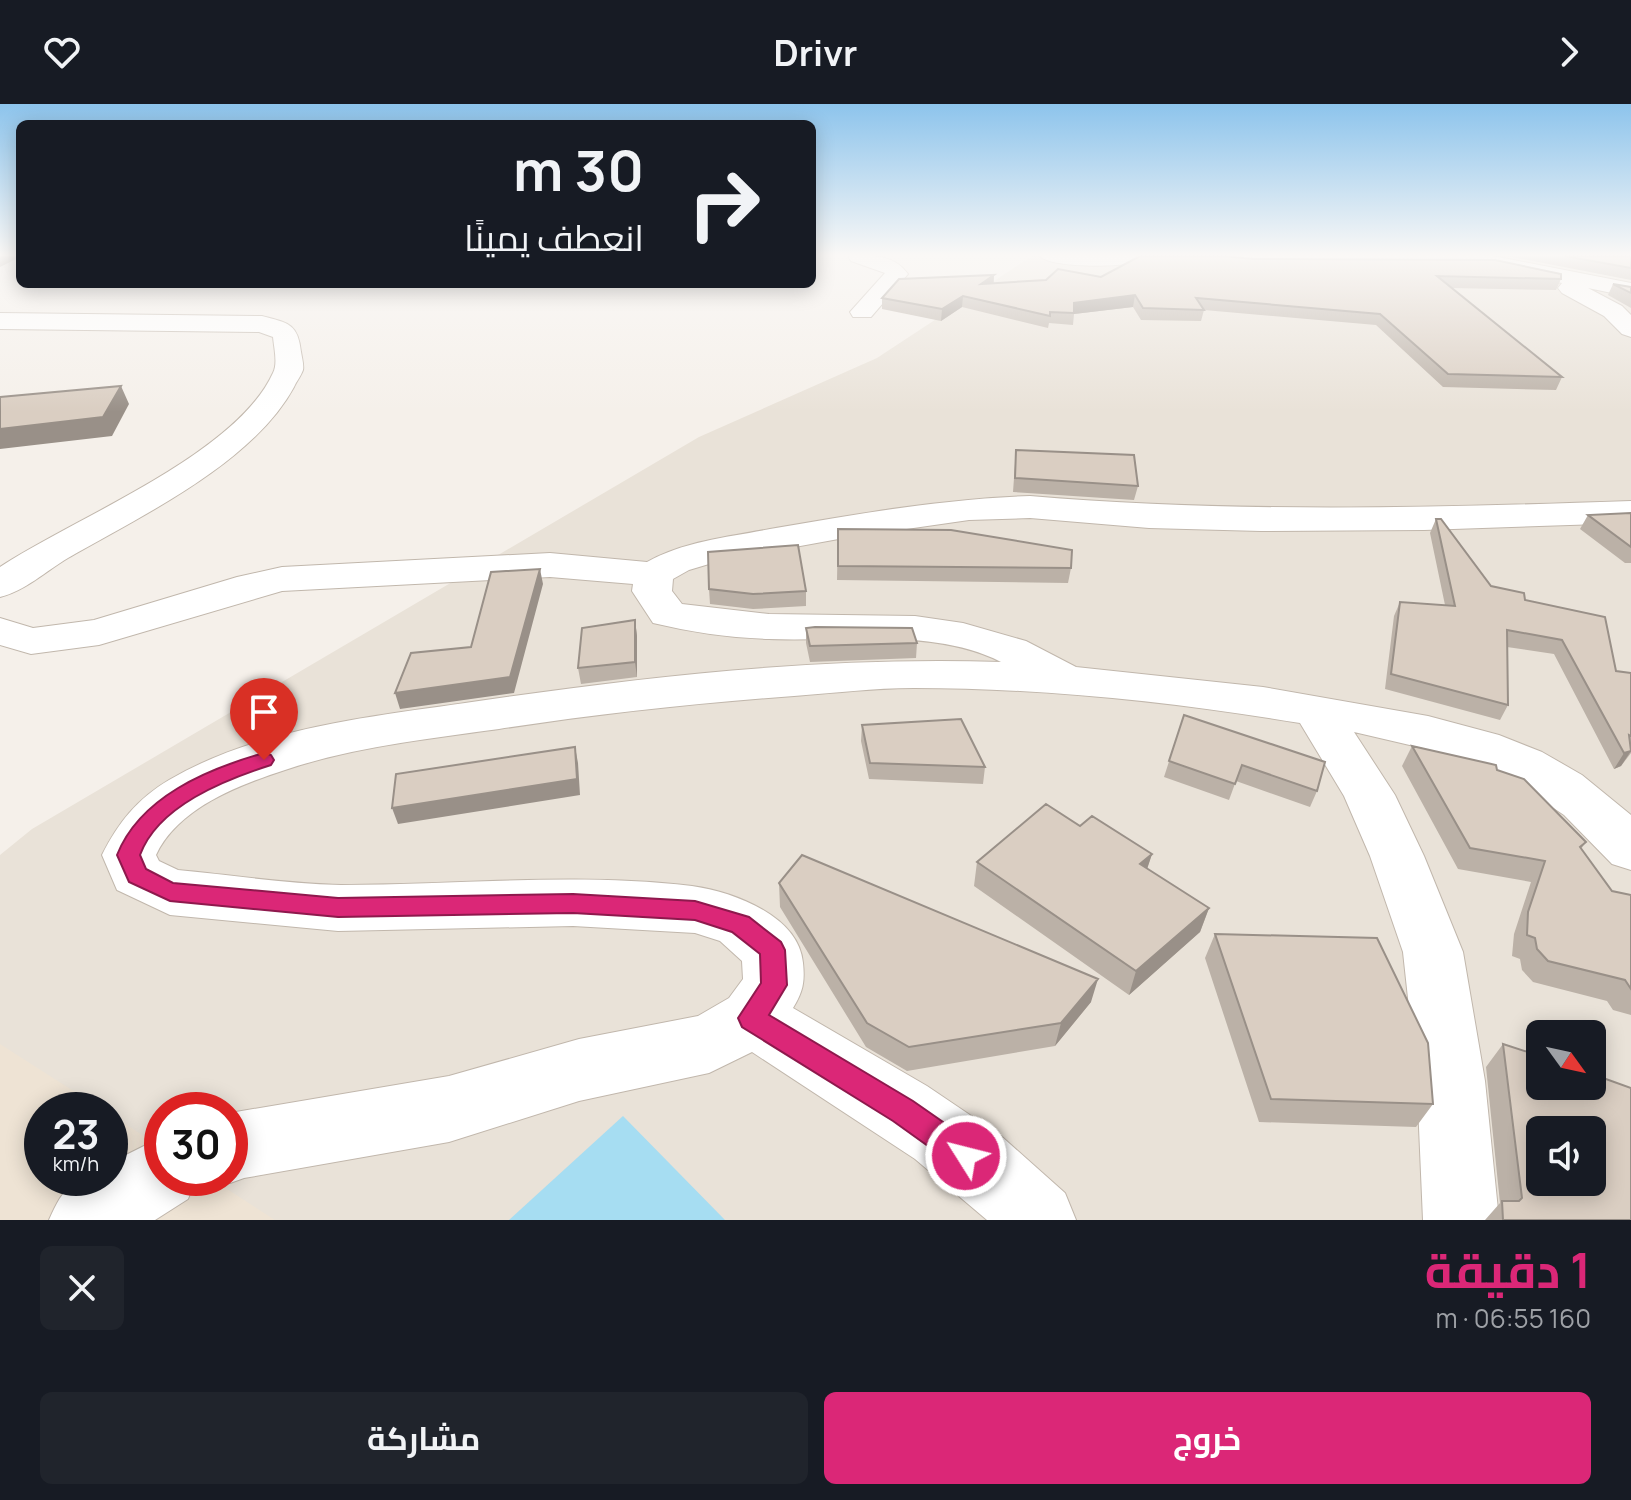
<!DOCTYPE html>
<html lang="ar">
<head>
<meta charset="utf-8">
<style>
  body { margin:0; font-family:Manrope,Cairo,sans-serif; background:#20242c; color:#f1f3f6; direction:rtl; height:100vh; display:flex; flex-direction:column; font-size:30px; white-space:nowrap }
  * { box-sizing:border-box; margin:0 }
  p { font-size:26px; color:#9ea1a6 }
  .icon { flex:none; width:44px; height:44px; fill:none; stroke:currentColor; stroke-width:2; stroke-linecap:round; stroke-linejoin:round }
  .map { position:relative; height:1116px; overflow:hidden; direction:ltr }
  .drawer { display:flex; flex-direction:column; background:#171b24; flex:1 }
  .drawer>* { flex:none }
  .banner { position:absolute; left:16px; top:16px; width:800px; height:168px; border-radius:12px; box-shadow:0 4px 20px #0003; direction:rtl; background:#171b24; color:#f1f3f6; overflow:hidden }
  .needle { width:52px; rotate:123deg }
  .controls { position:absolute; left:1526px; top:916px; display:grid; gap:16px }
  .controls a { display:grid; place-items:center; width:80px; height:80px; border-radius:12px; background:#171b24; box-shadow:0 4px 20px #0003; font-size:40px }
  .speed { position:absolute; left:24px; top:988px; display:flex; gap:16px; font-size:40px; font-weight:700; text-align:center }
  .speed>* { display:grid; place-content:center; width:104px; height:104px; border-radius:50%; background:#171b24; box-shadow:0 4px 20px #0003; line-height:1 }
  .speed small { font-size:20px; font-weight:400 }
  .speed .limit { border:12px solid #d22; background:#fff; color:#111 }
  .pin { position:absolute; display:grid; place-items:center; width:68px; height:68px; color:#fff; margin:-82px -34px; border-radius:50% 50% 50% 0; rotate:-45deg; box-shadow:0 0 8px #0007 }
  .pin .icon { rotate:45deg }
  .me { position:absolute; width:88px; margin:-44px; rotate:306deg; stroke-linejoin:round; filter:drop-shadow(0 0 6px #0008) }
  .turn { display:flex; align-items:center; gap:28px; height:168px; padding:0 40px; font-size:36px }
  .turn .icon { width:104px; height:104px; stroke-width:2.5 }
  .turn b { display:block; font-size:56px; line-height:68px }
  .round { display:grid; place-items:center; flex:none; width:84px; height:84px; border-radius:12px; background:#20242c }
  .head { display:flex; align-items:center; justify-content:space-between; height:136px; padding:0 40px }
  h1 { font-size:48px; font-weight:700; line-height:60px; color:#db2777 }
  .action { display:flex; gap:16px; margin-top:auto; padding:16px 40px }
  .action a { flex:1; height:92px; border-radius:12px; background:#db2777; color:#fff; font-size:32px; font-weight:700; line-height:92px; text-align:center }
  .action a+a { background:#20242c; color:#f1f3f6 }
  header { display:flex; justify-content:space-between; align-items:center; height:104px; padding:0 40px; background:#171b24; font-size:36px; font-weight:700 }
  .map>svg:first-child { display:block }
  .residential { fill:#e9e2d8; fill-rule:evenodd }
  .education { fill:#eee3d4 }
  .water { fill:#a6ddf2 }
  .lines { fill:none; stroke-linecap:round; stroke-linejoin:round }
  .minor-casing { stroke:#c1b7ac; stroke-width:2 }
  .minor { fill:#fff; fill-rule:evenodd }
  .wall { fill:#bbb1a7 }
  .shaded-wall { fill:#999088 }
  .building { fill:#dacec2; stroke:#999088; stroke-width:2; fill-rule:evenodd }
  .route { fill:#db2777; stroke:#8e194d; stroke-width:2 }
</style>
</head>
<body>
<header><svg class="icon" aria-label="forward" viewBox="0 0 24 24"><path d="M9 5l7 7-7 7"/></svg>Drivr<svg class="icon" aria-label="heart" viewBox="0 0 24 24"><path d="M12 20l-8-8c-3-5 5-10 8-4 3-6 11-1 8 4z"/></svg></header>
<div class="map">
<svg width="1631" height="1116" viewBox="0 0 1631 1116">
  <rect width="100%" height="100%" fill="#f5f0ea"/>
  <path class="residential" d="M1032,152h599v964h-1623l-8,-21v-344l32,-26 667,-392 178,-79zM1540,930h52v52h-52zM42,1006h68v68h-68zM162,1006h68v68h-68zM1540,1026h52v52h-52z"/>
  <path class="education" d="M0,940l103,66h-61v68h68v-64l52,34v30h48l65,42h-275z"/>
  <path class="water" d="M623,1012l102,104h-216z"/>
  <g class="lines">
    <defs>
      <path id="minor" d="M848,152c23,-1 46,-2 60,18l-37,43h-18l-3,-5 35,-39 -34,-12z
        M1040,152h112c-11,13 -101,13 -112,0z
        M1196,152h297l138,27v14l-43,-9 34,18 9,9v22l-9,-3 -18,-18 -42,-23 -4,-5 4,-5 -77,-16 -233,-1 -45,-4z
        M0,209l262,3c27,7 36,8 39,36 1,6 3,13 2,18 -2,6 -7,12 -9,17 -41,76 -153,129 -226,171 -22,13 -43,33 -68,39v-30c74,-49 236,-112 273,-194 5,-9 1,-25 0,-36l-14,-5 -259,-3z
        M1030,392c201,17 400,12 601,5v22l-207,7 -163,1 -112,-3 -119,-10 -61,2 -125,18 -125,23 -30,9 -16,9 -1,12 10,13 87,10 146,2 48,7 63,18 50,26 187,20 165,29 71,19 43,17 40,23 49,40v55l-19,-6 -48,-49 -57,-38 -63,-24 -90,-21 41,63 29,61 39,96 22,129 14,139h-76l-6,-139 -14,-129 -33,-96 -26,-60 -44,-73c-127,-21 -257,-35 -386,-35 -40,0 -80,5 -120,8 -99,7 -198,18 -295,33 -72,10 -146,18 -214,41 -46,15 -107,38 -129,85l3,6 19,9c54,5 109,14 163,15 117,0 235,-13 351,1 42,6 107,30 111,77 2,19 0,29 -10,45l134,78 74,50 64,57 11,27h-89l-72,-61 -163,-107 -43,21 -130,28 -130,41 -205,36 -14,5 -13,-5h13v-65l219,-37 130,-37 119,-23 31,-18 14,-19 -1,-18 -22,-20 -25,-8 -122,-7 -235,5 -168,-16 -53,-25 -15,-35c16,-32 35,-56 67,-75 87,-51 198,-63 296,-77 177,-26 357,-47 536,-41 -66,-34 -160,-20 -232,-23 -39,-1 -78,-7 -116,-16l-21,-32 1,-7 -83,-7 -268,14 -183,54 -68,9 -31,-9v-27l33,10 61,-8 143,-43 45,-10 268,-14 97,9c37,-21 82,-25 123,-33 87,-15 172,-30 260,-33z
        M162,1033v41h34l-8,21 -33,21h-106c15,-34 23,-42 61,-42v-15z"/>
    </defs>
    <use href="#minor" class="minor-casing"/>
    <use href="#minor" class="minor"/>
  </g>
  <path class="wall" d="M1140,152l421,23 -5,11 -105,-2 111,89 -6,13 -113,-3 -67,-62 -172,-15 -3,11 -60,-1 -8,-13 -59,7 -1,11 -24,-2 -1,5 -86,-21 -21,14 -59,-12v-11l112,-23v8l107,-6z
    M1507,152h124v24z
    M1613,180l18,3v21l-23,-13z
    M1016,346l122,36 -4,14 -121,-8z
    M1631,409v50h-6l-45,-34 8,-14z
    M1436,415l55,67 34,14 91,71 15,2v80l-10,13 -7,3 -60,-115 -47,-7 1,58 -8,15 -115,-31 9,-73 6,-14 45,3 -15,-72z
    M838,425l233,39 -3,15 -231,-3z
    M709,485l97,2v15l-53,3 -43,-5z
    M635,516l2,16v41l-56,7 -3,-16z
    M806,524l111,15 -1,15 -106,4 -4,-19z
    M1184,611l133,76 -7,16 -74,-26 -7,19 -65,-23z
    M862,621l123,42 -2,17 -114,-5 -8,-38z
    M1412,642l85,24 89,72 -5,7 31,42 19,4v120l-18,-5 -6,-9 -74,-19 -11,-12 -2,-11 -8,-3 2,-22 17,-52 -73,-13 -56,-103z
    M1080,722l72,28 -5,15 62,39 -9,24 -71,63 -155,-109 3,-24z
    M779,779l312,119 -36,44 -148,25 -41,-24 -86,-140z
    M1215,830l218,170 -17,23 -157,-5 -54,-164z
    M1503,940l128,176h-146l15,-17 -14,-136z"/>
  <path class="shaded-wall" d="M0,152h20v1l-20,10z
    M994,171l-1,11 -12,-2z
    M1135,191l-2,12 -59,7v-11z
    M963,192l-1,11 -21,14 1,-12z
    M121,282l8,18 -17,32 -112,13v-20z
    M540,465l3,15 -29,109 -114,16 -5,-16 115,-16z
    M635,516l2,16v41l-2,-15z
    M575,643l3,16 2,32 -182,29 -6,-16z
    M1631,647l-10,15 -7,3 10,-16z
    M1152,750l-8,24 -4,-14z
    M1209,804l-9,24 -71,63 7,-24z
    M1098,875l-7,23 -36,44 6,-23z"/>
  <path class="building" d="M1140,152h83l31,3 241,1 66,14v5l-124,-3 125,101 -114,-3 -68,-60 -184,-16 8,12 -61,-2 -8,-13 -61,8v10l-24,-1v4l-87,-20 -21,13 -60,-11 17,-19 95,-4 -13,9 65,-4 12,-11 43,8z
    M1565,152h66v12z
    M1613,180l18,3v6z
    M121,282l-18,31 -103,12v-32z
    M1016,346l118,5 4,31 -123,-8z
    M1631,409v34l-43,-32z
    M1436,415h5l50,67 33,7 1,7 80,17 11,54 15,2v63l-2,-1 2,16 -7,2 -62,-113 -55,-10 1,75 -117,-31 9,-72 55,4z
    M838,425l113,1 121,20 -1,18 -233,-2z
    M798,441l8,46 -53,3 -44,-5 -1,-37z
    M540,465l-30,108 -115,16 16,-40 60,-6 20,-75z
    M635,516v42l-57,6 4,-40z
    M815,523l97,1 5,15 -107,3 -4,-18z
    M1184,611l141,47 -8,29 -75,-26 -7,19 -66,-23z
    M961,615l24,48 -115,-4 -8,-38z
    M1412,642l84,19 1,5 27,9 62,63 -6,5 32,44 19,4v94l-6,-9 -77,-19 -11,-12 -2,-11 -8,-3 1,-23 17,-51 -75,-13z
    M575,643l2,32 -185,29 4,-34z
    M1046,700l34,22 12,-10 60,38 -12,10 69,44 -73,63 -159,-109z
    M802,751l296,124 -37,44 -152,24 -42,-24 -88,-140z
    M1215,830l162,4 51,105 5,61 -162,-5z
    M1503,940l37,12v30h52v-12l39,14v132h-128l-1,-19h17l3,-3zM1540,1026h52v52h-52z"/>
  <linearGradient id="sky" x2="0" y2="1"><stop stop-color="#8dc4ec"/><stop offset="0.49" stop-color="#faf8f6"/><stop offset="1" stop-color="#faf8f6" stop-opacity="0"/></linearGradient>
  <rect width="1631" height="308" fill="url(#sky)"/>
  <path class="route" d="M264,649l7,2 3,5 -3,5c-47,15 -113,41 -131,90l6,14 27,14 165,15 235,-4 122,7 54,16 32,25 4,8 2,35 -18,30 144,86 63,44 5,11 -5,10 -10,4 -10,-4 -63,-45 -151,-94 -4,-9 23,-35 -1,-29 -28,-22 -37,-12 -122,-7 -235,4 -168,-16 -41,-19 -12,-27c23,-58 90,-86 147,-102z"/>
</svg>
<div class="controls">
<a><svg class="needle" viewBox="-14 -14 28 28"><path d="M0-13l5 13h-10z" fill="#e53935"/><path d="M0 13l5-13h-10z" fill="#9ea1a6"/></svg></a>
<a><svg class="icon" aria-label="sound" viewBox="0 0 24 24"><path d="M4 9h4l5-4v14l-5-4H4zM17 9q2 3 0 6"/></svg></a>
</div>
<div class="speed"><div>23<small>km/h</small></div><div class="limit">30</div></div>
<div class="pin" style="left:264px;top:656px;background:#d93025"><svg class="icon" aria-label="arrive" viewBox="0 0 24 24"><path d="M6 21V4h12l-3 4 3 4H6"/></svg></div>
<svg class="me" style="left:966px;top:1052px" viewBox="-20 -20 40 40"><circle r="17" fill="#db2777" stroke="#fff" stroke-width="3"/><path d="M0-11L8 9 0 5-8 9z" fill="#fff"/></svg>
<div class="banner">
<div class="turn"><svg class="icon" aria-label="right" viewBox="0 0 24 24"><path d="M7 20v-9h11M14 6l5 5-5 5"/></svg><div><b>30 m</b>انعطف يمينًا</div></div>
</div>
</div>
<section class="drawer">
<div class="head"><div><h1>1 دقيقة</h1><p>160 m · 06:55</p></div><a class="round"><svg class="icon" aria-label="close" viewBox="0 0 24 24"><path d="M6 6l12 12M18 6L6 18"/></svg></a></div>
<div class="action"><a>خروج</a><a>مشاركة</a></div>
</section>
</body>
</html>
